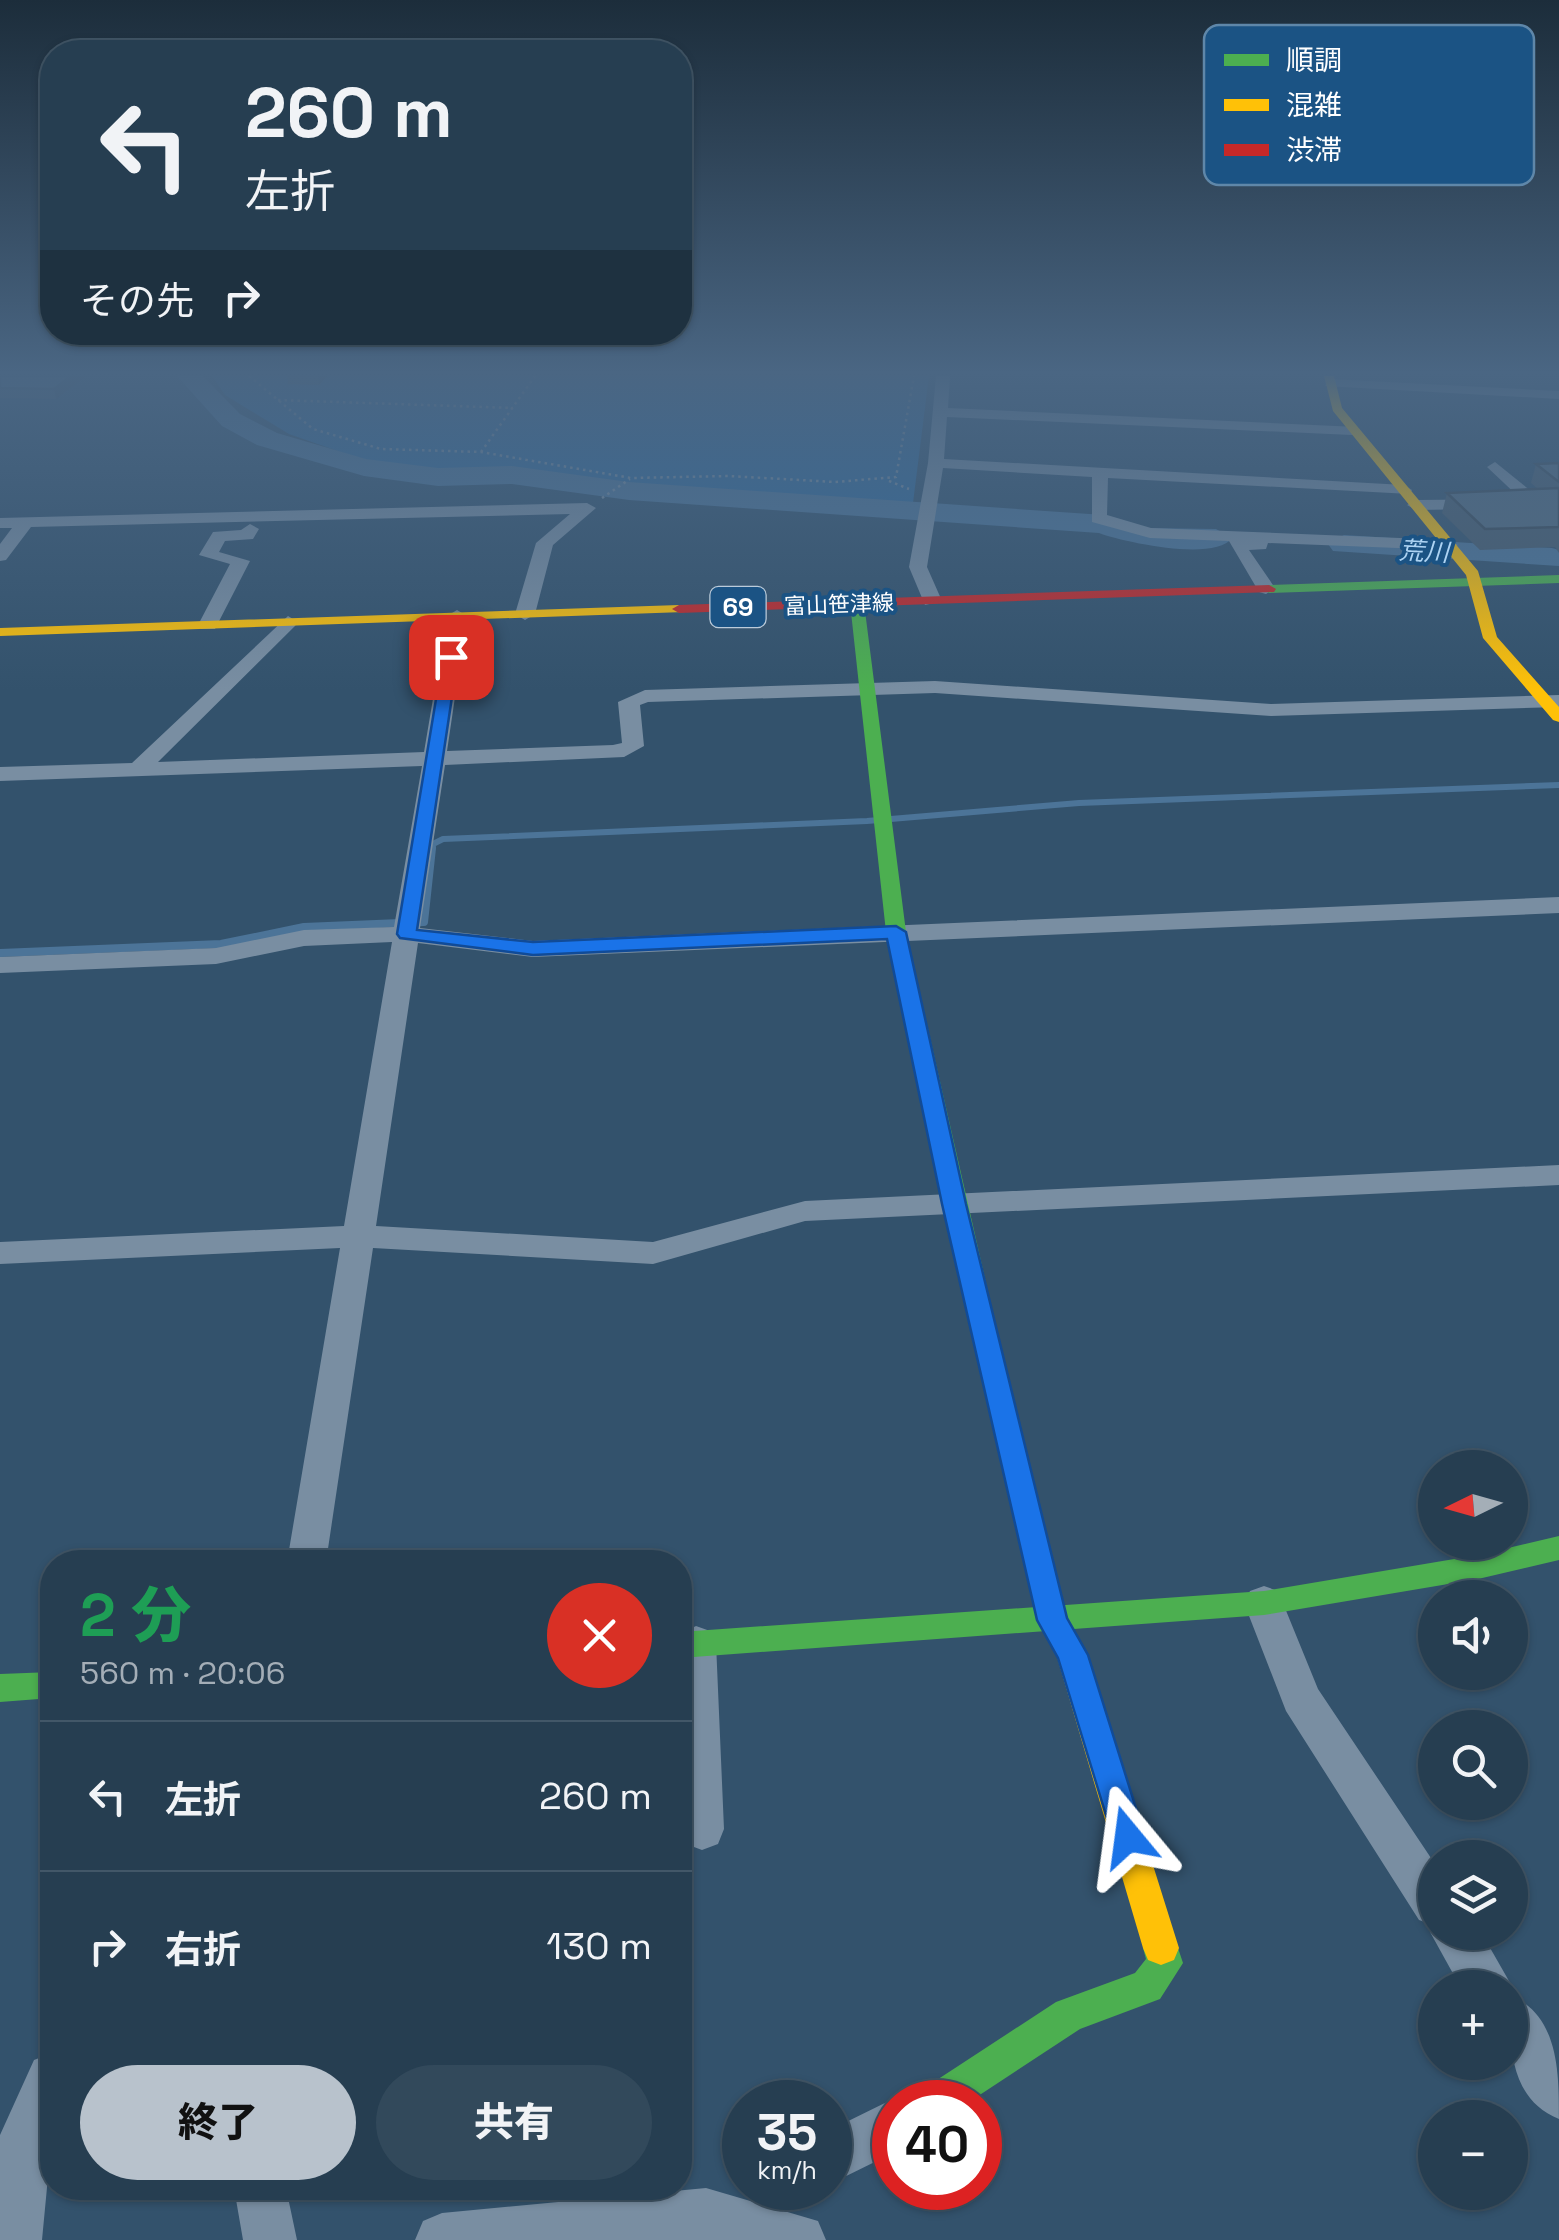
<!DOCTYPE html>
<html lang="ja">
<head>
<meta charset="utf-8">
<style>
  body { margin:0; font-family:"Space Grotesk","Noto Sans JP",sans-serif; background:#32495b; color:#f1f3f6; height:100vh; display:flex; flex-direction:column; font-size:38px; white-space:nowrap }
  * { box-sizing:border-box; margin:0 }
  p { font-size:32px; color:#a4aeb7 }
  .icon { flex:none; width:55px; height:55px; fill:none; stroke:currentColor; stroke-width:2; stroke-linecap:round; stroke-linejoin:round }
  .map { position:relative; flex:1; overflow:hidden }
  .side { position:absolute; left:40px; top:1550px; width:652px; height:650px; display:flex; flex-direction:column; background:#263e51; border-radius:40px; box-shadow:0 2px 8px #0004,0 0 0 2px #425768 }
  .side>* { flex:none }
  .top-card { position:absolute; left:40px; top:40px; width:652px; height:305px; border-radius:40px; box-shadow:0 2px 8px #0004,0 0 0 2px #425768; background:#263e51; color:#f1f3f6; overflow:hidden }
  .needle { width:65px; rotate:265deg }
  .fabs { position:absolute; left:1418px; top:1450px; display:grid; gap:20px }
  .fabs a { display:grid; place-items:center; width:110px; height:110px; border-radius:50%; background:#263e51; box-shadow:0 2px 8px #0004,0 0 0 2px #425768; font-size:50px }
  .speed { position:absolute; left:722px; top:2080px; display:flex; gap:20px; font-size:50px; font-weight:700; text-align:center }
  .speed>* { display:grid; place-content:center; width:130px; height:130px; border-radius:50%; background:#263e51; box-shadow:0 2px 8px #0004,0 0 0 2px #425768; line-height:1 }
  .speed small { font-size:25px; font-weight:400 }
  .speed .limit { border:15px solid #d22; background:#fff; color:#111 }
  .pin { position:absolute; display:grid; place-items:center; width:85px; height:85px; color:#fff; margin:-42px; border-radius:20px; box-shadow:0 5px 15px #0006 }
  .me { position:absolute; width:110px; margin:-55px; rotate:344deg; stroke-linejoin:round; filter:drop-shadow(0 0 8px #0008) }
  .turn { display:flex; align-items:center; gap:35px; height:210px; padding:0 40px; font-size:45px }
  .turn .icon { width:130px; height:130px; stroke-width:2.5 }
  .turn b { display:block; font-size:70px; line-height:85px }
  .then { display:flex; align-items:center; height:95px; padding:0 40px; background:#0003; gap:20px; font-size:38px }
  .round { display:grid; place-items:center; flex:none; width:105px; height:105px; border-radius:52px; background:#32495b }
  .headline { display:flex; align-items:center; justify-content:space-between; height:170px; padding:0 40px }
  h1 { font-size:60px; font-weight:800; line-height:75px; color:#1e9e55 }
  .primary-button { display:flex; gap:20px; margin-top:auto; padding:20px 40px }
  .primary-button a { flex:1; height:115px; border-radius:60px; background:#b8c2cc; color:#111; font-size:40px; font-weight:800; line-height:115px; text-align:center }
  .primary-button a+a { background:#32495b; color:#f1f3f6 }
  ul { padding:0; list-style:none }
  li { display:flex; align-items:center; gap:30px; height:150px; padding:0 40px; border-top:2px solid #425768 }
  li div { flex:1 }
  li b { display:block; font-size:38px }
  li em { font-style:normal }
  .map>svg:first-child { display:block }
  .green { fill:#2f699b }
  .lines { fill:none; stroke-linecap:round; stroke-linejoin:round }
  .stream-far1 { stroke:#4c7498; stroke-width:6 }
  .stream { stroke:#4c7498; stroke-width:8 }
  .river { fill:#4c7498; fill-rule:evenodd }
  .path { stroke:#798ea2; stroke-width:2.5; stroke-dasharray:2.5 4; stroke-linecap:butt }
  .street { fill:#798ea2; fill-rule:evenodd }
  .fast { fill:#4caf50; fill-rule:evenodd }
  .slow { fill:#ffc107; fill-rule:evenodd }
  .jam { fill:#c62828; fill-rule:evenodd }
  .wall { fill:#465b6d }
  .shaded-wall { fill:#394a59 }
  .building { fill:#516a7f; stroke:#394a59; stroke-width:2.5 }
  .route { fill:#1a73e8; stroke:#114b97; stroke-width:2.5 }
  .labels { text-anchor:middle; dominant-baseline:central; stroke-width:8; stroke-linejoin:round; paint-order:stroke }
  .far-street-label { font-size:22px; fill:#fff; stroke:#1b5384 }
  .far-water-label { font-size:25px; font-style:italic; fill:#add3f3; stroke:#1b5384 }
  .shield { fill:#1b5384; stroke:#bbcbda; stroke-width:2.5 }
  .shield-label { font-size:25px; font-weight:bold; fill:#fff }
  .key { fill:#1b5384; stroke:#5f87a9; stroke-width:2.5 }
  .key-label { font-size:28px; fill:#fff }
</style>
</head>
<body>
<div class="map">
<svg width="1559" height="2240" viewBox="0 0 1559 2240">
  <rect width="100%" height="100%" fill="#33526c"/>
  <path class="green" d="M212,376h717l-16,127 -280,-15 -108,-17 -76,4 -80,-13 -80,-28 -64,-39z"/>
  <g class="lines">
    <path class="stream-far1" d="M432,851l1,-7 10,-5 424,-18 212,-18 480,-18"/>
    <path class="stream" d="M0,953l221,-9 83,-17 120,-5 8,-74"/>
    <path class="river" d="M177,376h26l37,38 37,19 89,26 72,9 74,-2 117,16 475,33 37,13 75,1 16,9c-17,24 -109,4 -133,-5l-470,-33 -117,-16 -74,2 -74,-10 -107,-31 -35,-19z
      M1344,535l208,13 7,2v16l-226,-15 -5,-7z"/>
    <path class="path" d="M249,376l64,53 68,20 100,3 150,26 98,-2 106,6 61,-5 18,-101
      M278,400l235,8
      M481,452l54,-76
      M889,481l20,8
      M602,498l28,-19"/>
    <path class="street" d="M936,376h14l-2,32 409,19v6l-5,2 -405,-18 -3,42 460,26 8,5 -2,4 -302,-16 -1,37 44,13 298,12 9,5 -9,5 -181,-7 -2,6 -17,1 26,38 -9,6 -7,-2 -30,-51 -79,-3 -58,-16v-45l-149,-9 -16,99 15,34 -17,4 -16,-38 19,-104z
      M1330,379l229,12v8l-234,-13z
      M1495,462l47,38v8l-126,2 -9,-5 9,-5 105,-1 -34,-32z
      M587,503l9,5 -43,37 -18,69 -10,6 -10,-6 21,-71 34,-29 -539,13 -25,33 -6,1v-17l12,-16h-12v-10z
      M250,524l9,5 -6,10 -28,2 -6,11 31,9 -35,68h-14l-3,-4 32,-61 -31,-9 14,-23 28,-2z
      M457,610l10,6 -20,135 166,-6 9,-2 -4,-41 27,-12 290,-9 336,23 288,-9v12l-288,9 -336,-23 -287,9 -8,3 4,41 -20,11 -179,8 -25,163 113,13 1026,-44v16l-1026,44 -115,-14 -42,283 277,16 152,-41 754,-36v20l-754,36 -152,43 -280,-16 -47,314h-39l53,-314 -340,16v-22l344,-16 48,-284 -88,4 -88,18 -216,9v-16l216,-9 88,-18 90,-3 28,-161 -422,15v-14l132,-4 156,-147 10,6 -3,4 -137,136 266,-10 23,-136z
      M1264,1586l14,5 40,98 117,175v68h46l32,56 -3,7c49,21 49,77 49,124 -54,-22 -49,-82 -49,-131h-49l-31,-56 3,-7 -14,-5 -133,-209 -42,-108 6,-12z
      M696,1626l14,5 6,12 8,186 -6,15 -16,6 -16,-6 -6,-14v-196z
      M52,2053v82l-10,105h-42v-105l34,-75z
      M895,2098l10,4h-10v50l-65,32v-54z
      M234,2188h52l11,52h-54z
      M706,2188l112,33 8,19h-411l8,-19 19,-8z"/>
    <path class="fast" d="M1559,575v8l-290,10 -7,-4 7,-4z
      M857,599l7,4 42,329 96,421 -4,7h-18l-4,-7 -90,-421 -36,-329z
      M1559,1536v24l-81,19 -214,36 -584,43v-26l584,-41 214,-36z
      M52,1672v26l-52,4v-28z
      M1161,1931l13,5 9,27 -23,36 -80,30 -111,73h-52l6,-13 133,-87 79,-29 11,-14 -3,-11 5,-12z"/>
    <path class="slow" d="M1324,376h10l8,32 136,163 19,66 62,70v15l-6,-2 -70,-82 -17,-63 -133,-164z
      M679,605l7,4 -2,3 -684,24v-8z
      M989,1344l9,2 4,7 65,265 20,37 92,293 -5,12 -13,5 -13,-5 -5,-12 -86,-291 -20,-37 -61,-267 4,-7z"/>
    <path class="jam" d="M1269,585l7,4 -2,3 -595,21 -7,-4 7,-4z"/>
  </g>
  <path class="wall" d="M0,376h86l-30,23 -56,-1z
    M287,376h40l-8,9 -31,-1z
    M1559,463v90l-4,-6 -75,3 -38,-37 5,-20 91,-4 -7,-6 5,-19z"/>
  <path class="shaded-wall" d="M71,376h15l-30,23 -2,-10z
    M318,376h9l-8,9z"/>
  <path class="building" d="M0,376h71l-17,13 -54,-1z
    M1559,463v19l-23,-18z
    M1559,488v39l-74,2 -38,-36z"/>
  <linearGradient id="sky" x2="0" y2="1"><stop stop-color="#1c2d3b"/><stop offset="0.54" stop-color="#4a6683"/><stop offset="1" stop-color="#4a6683" stop-opacity="0"/></linearGradient>
  <rect width="1559" height="690" fill="url(#sky)"/>
  <path class="route" d="M451,652l7,5 -41,273 116,12 363,-16 10,6 60,272 101,414 21,37 57,182 -5,11 -12,5 -12,-5 -58,-190 -21,-38 -95,-416 -55,-265 -354,16 -133,-17 -3,-4 46,-277z"/>
  <g class="labels">
    <g class="far-street-label">
      <text transform="translate(839 604) rotate(-2)">富山笹津線</text>
    </g>
    <g class="far-water-label">
      <text transform="translate(1424 551) rotate(3)">荒川</text>
    </g>
    <rect class="shield" x="710.5" y="587" width="55" height="40" rx="8"/>
    <g class="shield-label">
      <text x="738" y="607">69</text>
    </g>
  </g>
  <rect x="1204" y="25" width="330" height="160" rx="15" class="key"/>
  <rect x="1224" y="54" width="45" height="12" fill="#4caf50"/>
  <rect x="1224" y="99" width="45" height="12" fill="#ffc107"/>
  <rect x="1224" y="144" width="45" height="12" fill="#c62828"/>
  <g class="key-label">
    <text x="1286" y="70">順調</text>
    <text x="1286" y="115">混雑</text>
    <text x="1286" y="160">渋滞</text>
  </g>
</svg>
<div class="fabs">
<a><svg class="needle" viewBox="-14 -14 28 28"><path d="M0-13l5 13h-10z" fill="#e53935"/><path d="M0 13l5-13h-10z" fill="#a4aeb7"/></svg></a>
<a><svg class="icon" aria-label="sound" viewBox="0 0 24 24"><path d="M4 9h4l5-4v14l-5-4H4zM17 9q2 3 0 6"/></svg></a>
<a><svg class="icon" aria-label="search" viewBox="0 0 24 24"><circle cx="10" cy="10" r="6"/><path d="M15 15l6 6"/></svg></a>
<a><svg class="icon" aria-label="layers" viewBox="0 0 24 24"><path d="M12 4l9 5-9 5-9-5zM3 14l9 5 9-5"/></svg></a>
<a>+</a>
<a>−</a>
</div>
<div class="speed"><div>35<small>km/h</small></div><div class="limit">40</div></div>
<div class="pin" style="left:451px;top:657px;background:#d93025"><svg class="icon" aria-label="arrive" viewBox="0 0 24 24"><path d="M6 21V4h12l-3 4 3 4H6"/></svg></div>
<svg class="me" style="left:1128px;top:1837px" viewBox="-20 -20 40 40"><path d="M0-17L14 15 0 8-14 15z" fill="#1a73e8" stroke="#fff" stroke-width="4"/></svg>
<div class="top-card">
<div class="turn"><svg class="icon" aria-label="left" viewBox="0 0 24 24"><path d="M17 20v-9H6M10 6l-5 5 5 5"/></svg><div><b>260 m</b>左折</div></div>
<div class="then">その先<svg class="icon" aria-label="right" viewBox="0 0 24 24"><path d="M7 20v-9h11M14 6l5 5-5 5"/></svg></div>
</div>
<section class="side">
<div class="headline"><div><h1>2 分</h1><p>560 m · 20:06</p></div><a class="round" style="background:#d93025;color:#fff"><svg class="icon" aria-label="close" viewBox="0 0 24 24"><path d="M6 6l12 12M18 6L6 18"/></svg></a></div>
<ul>
<li><svg class="icon" aria-label="left" viewBox="0 0 24 24"><path d="M17 20v-9H6M10 6l-5 5 5 5"/></svg><div><b>左折</b></div><em>260 m</em></li>
<li><svg class="icon" aria-label="right" viewBox="0 0 24 24"><path d="M7 20v-9h11M14 6l5 5-5 5"/></svg><div><b>右折</b></div><em>130 m</em></li>
</ul>
<div class="primary-button"><a>終了</a><a>共有</a></div>
</section>
</div>
</body>
</html>
